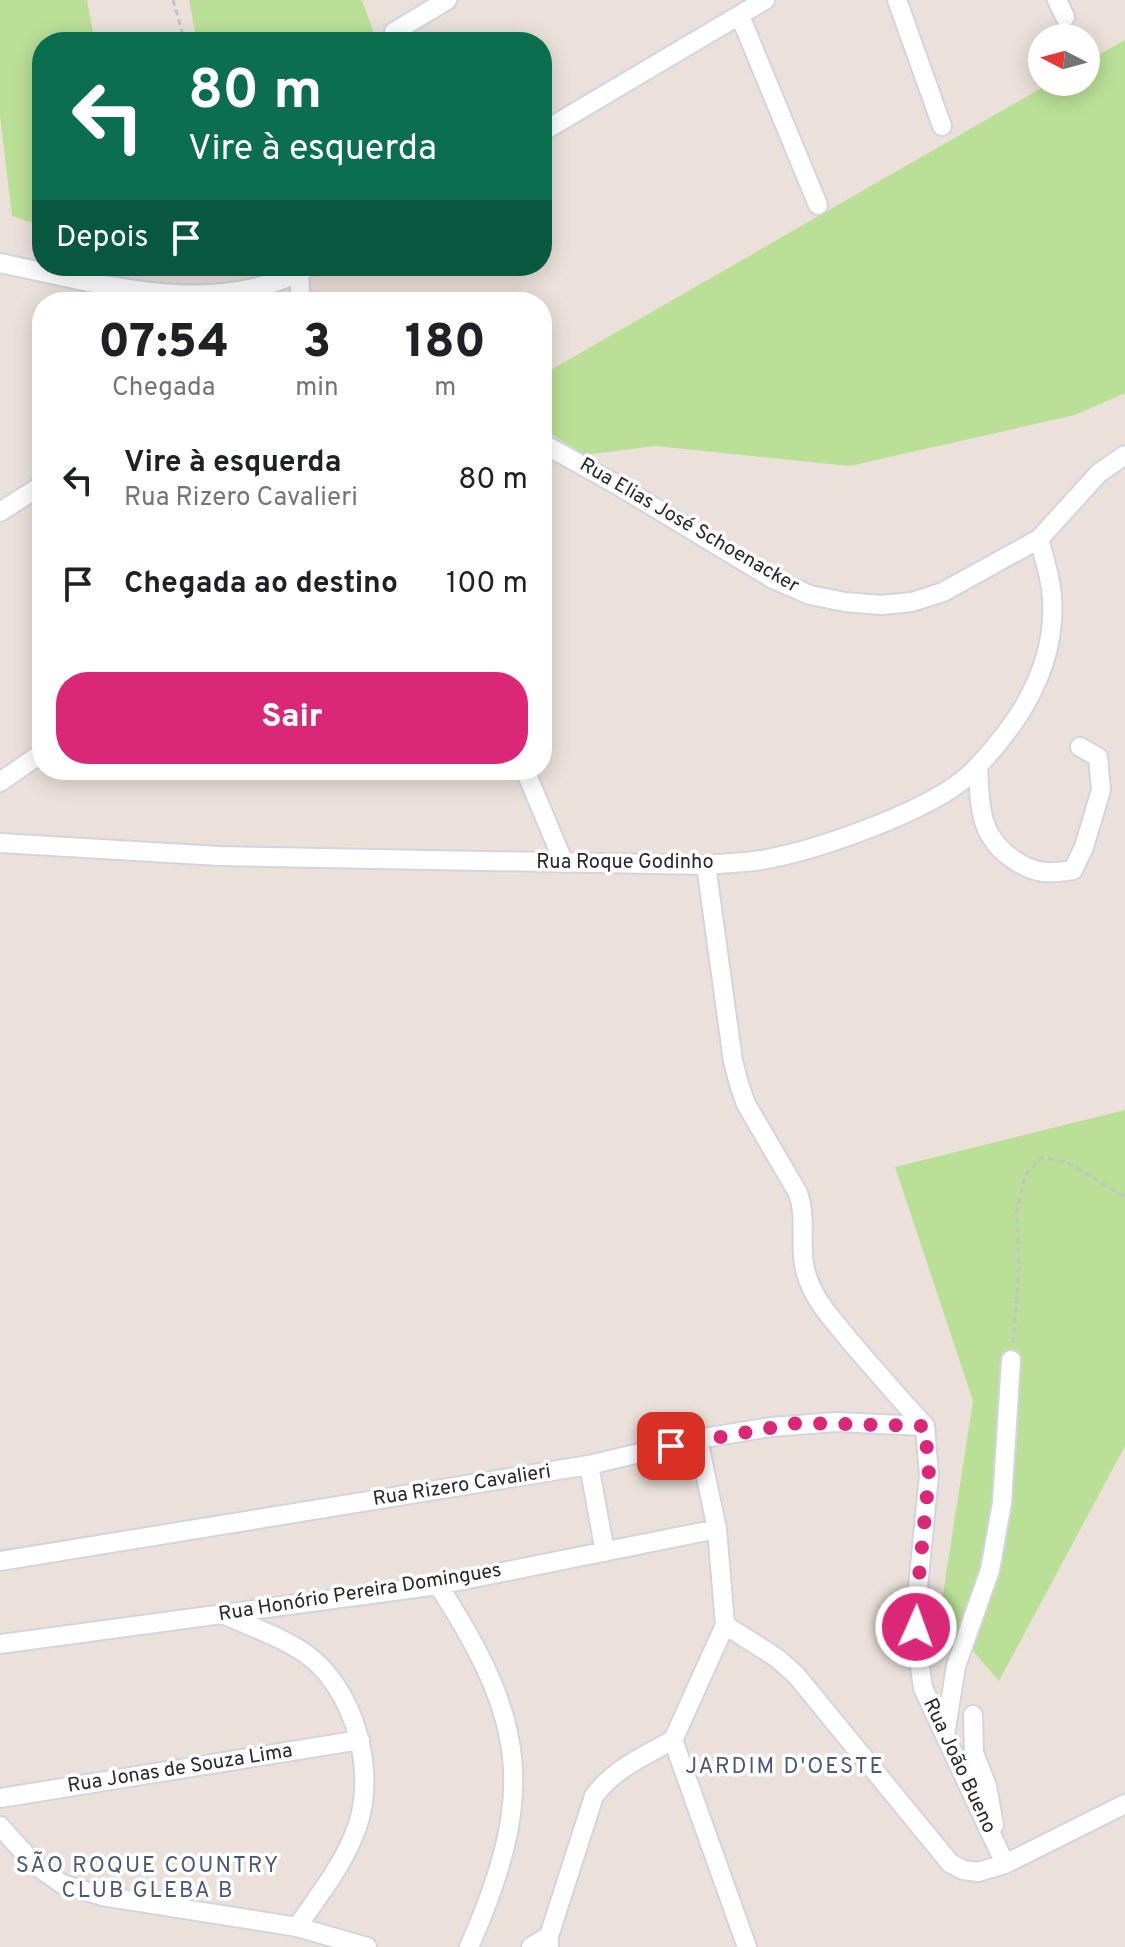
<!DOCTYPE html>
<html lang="pt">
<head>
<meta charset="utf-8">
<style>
  body { margin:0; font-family:Overpass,sans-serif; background:#f2f2f2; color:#202124; height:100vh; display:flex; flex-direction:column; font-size:30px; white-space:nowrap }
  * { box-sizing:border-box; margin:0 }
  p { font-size:26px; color:#757577 }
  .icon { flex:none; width:44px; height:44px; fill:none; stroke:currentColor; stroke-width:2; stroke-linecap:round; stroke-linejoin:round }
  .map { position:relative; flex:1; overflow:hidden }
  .details { position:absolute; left:32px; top:292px; width:520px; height:488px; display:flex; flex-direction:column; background:#fff; border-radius:32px; box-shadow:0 4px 20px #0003 }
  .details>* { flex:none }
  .top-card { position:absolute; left:32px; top:32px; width:520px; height:244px; border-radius:32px; box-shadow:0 4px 20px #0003; background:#0b6e4f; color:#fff; overflow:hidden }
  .needle { width:52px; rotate:276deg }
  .buttons { position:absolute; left:1028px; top:24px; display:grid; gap:16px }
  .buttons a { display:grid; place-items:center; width:72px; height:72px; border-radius:50%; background:#fff; box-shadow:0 4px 20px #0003; font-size:40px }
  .pin { position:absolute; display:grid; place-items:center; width:68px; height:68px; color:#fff; margin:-34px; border-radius:16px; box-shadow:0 4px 12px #0006 }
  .me { position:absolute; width:88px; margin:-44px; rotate:2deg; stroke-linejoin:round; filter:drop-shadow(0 0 6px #0008) }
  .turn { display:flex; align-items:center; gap:28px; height:168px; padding:0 24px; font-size:36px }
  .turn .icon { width:104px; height:104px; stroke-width:2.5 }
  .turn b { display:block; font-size:56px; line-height:68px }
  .then { display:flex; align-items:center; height:76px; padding:0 24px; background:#0003; gap:16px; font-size:30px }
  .eta { display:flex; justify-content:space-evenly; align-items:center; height:136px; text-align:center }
  .eta b { font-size:48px; font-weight:800; line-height:56px }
  .primary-button { display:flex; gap:16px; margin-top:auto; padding:16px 24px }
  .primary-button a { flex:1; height:92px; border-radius:32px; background:#db2777; color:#fff; font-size:32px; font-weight:800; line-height:92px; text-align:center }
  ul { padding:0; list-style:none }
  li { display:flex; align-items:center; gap:24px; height:104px; padding:0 24px }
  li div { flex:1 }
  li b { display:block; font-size:30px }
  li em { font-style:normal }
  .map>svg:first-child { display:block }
  .green { fill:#bae097 }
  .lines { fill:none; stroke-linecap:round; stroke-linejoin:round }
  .street-casing { stroke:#d0d5e1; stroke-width:22 }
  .path { stroke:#c3c3c3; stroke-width:3; stroke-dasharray:6 4; stroke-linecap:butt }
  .street { stroke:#fff; stroke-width:18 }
  .route { stroke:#db2777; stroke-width:14; stroke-dasharray:0 25.2 }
  .labels { text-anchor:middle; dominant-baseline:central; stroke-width:7; stroke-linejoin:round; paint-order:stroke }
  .street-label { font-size:20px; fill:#282828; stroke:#fff }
  .neighbourhood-label { font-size:22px; letter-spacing:2px; fill:#4a5878; stroke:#fff }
</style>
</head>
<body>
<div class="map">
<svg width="1125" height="1947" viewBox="0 0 1125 1947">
  <rect width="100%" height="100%" fill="#ebe1da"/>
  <path class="green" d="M0,0h87l8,42h-53v184l-30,-10 -12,-100z
    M189,0h173l15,42h-180z
    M1125,40v353l-50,22 -225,51 -195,-20 -71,9 -42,-27v-53l510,-293h34v-20z
    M1125,1110v336l-126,235 -59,-68 33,-212 -78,-234z"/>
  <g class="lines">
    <defs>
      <path id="street" d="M897,0l45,126
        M1057,0l8,17
        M740,16l78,189
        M394,32l53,-32
        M542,132l223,-132
        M0,263c100,20 216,58 311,3
        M299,273l2,29
        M542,443l77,43 154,93 37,16 35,7 36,3 31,-3 31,-10 96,-53 60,-66 26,-18
        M0,512l42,-27
        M978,766c2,39 0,70 36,94 21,14 35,14 59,10l11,-23 17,-57 -3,-33 -18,-10
        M525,770l39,93
        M0,782l42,-29
        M0,843l219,13 487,9c18,-2 37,-2 55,-5 54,-9 167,-48 208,-85 18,-17 33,-36 47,-56 24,-36 39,-77 36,-121 -1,-20 -8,-40 -13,-59
        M706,865l27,196 6,23 7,20 52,89c10,28 -1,59 10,86 8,24 27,43 42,62 25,29 49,57 75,85
        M925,1426l4,49 -13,132 1,40 6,41 82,176
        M698,1439l19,90 8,96 52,33 19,17 154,188 13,7 15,2 27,-8 120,-60
        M589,1465l16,87
        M0,1561l589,-96 109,-26 73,-12 65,-5 89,4
        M438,1585c90,138 98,210 31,362
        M223,1614c28,13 59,23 83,40 49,35 71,118 51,173 -12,36 -39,69 -60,100
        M725,1625l-52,115 74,207
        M0,1644l438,-59 279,-56
        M973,1715l1,38 13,33 7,39
        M945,1735l11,-69 34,-96 12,-67 9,-143
        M0,1798l360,-58
        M0,1826l35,39 27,19 40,12 195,31 70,20
        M531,1947l18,-11
        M549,1947v-11l45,-140c20,-27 50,-40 79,-56"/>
    </defs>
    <use href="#street" class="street-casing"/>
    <path class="path" d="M173,0l12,42
      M1013,1343l6,-73 -2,-58 8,-37 17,-18 26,6 57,34"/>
    <use href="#street" class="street"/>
  </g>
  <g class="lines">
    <path class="route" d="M671,1446l127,-23 127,3 4,49 -13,132v20"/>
  </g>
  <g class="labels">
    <g class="street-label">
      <text transform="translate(689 526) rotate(30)">Rua Elias José Schoenacker</text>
      <text x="625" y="863">Rua Roque Godinho</text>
      <text transform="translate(462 1486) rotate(-9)">Rua Rizero Cavalieri</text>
      <text transform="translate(360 1593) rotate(-9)">Rua Honório Pereira Domingues</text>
      <text transform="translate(959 1766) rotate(65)">Rua João Bueno</text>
      <text transform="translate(180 1769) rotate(-9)">Rua Jonas de Souza Lima</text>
    </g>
    <g class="neighbourhood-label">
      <text x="785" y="1767">JARDIM D'OESTE</text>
      <text x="148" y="1866">SÃO ROQUE COUNTRY<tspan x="148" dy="25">CLUB GLEBA B</tspan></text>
    </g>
  </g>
</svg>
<div class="buttons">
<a><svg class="needle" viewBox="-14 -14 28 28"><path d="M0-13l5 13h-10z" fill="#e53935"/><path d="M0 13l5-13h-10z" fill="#757577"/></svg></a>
</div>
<div class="pin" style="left:671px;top:1446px;background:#d93025"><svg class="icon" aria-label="arrive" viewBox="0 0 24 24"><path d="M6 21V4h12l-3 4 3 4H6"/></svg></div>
<svg class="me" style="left:916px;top:1627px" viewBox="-20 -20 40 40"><circle r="17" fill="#db2777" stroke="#fff" stroke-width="3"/><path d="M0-11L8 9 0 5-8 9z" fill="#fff"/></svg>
<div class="top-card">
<div class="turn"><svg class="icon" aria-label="left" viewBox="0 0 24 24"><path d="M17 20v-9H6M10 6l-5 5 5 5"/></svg><div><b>80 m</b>Vire à esquerda</div></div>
<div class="then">Depois<svg class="icon" aria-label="arrive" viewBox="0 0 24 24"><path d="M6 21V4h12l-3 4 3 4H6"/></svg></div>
</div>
<section class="details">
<div class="eta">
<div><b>07:54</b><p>Chegada</p></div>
<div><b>3</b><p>min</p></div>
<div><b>180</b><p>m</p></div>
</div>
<ul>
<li><svg class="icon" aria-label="left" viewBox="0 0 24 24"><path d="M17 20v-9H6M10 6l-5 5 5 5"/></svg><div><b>Vire à esquerda</b><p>Rua Rizero Cavalieri</p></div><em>80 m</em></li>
<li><svg class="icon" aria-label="arrive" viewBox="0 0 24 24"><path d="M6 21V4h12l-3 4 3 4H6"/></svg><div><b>Chegada ao destino</b></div><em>100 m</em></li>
</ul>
<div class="primary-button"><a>Sair</a></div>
</section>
</div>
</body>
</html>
